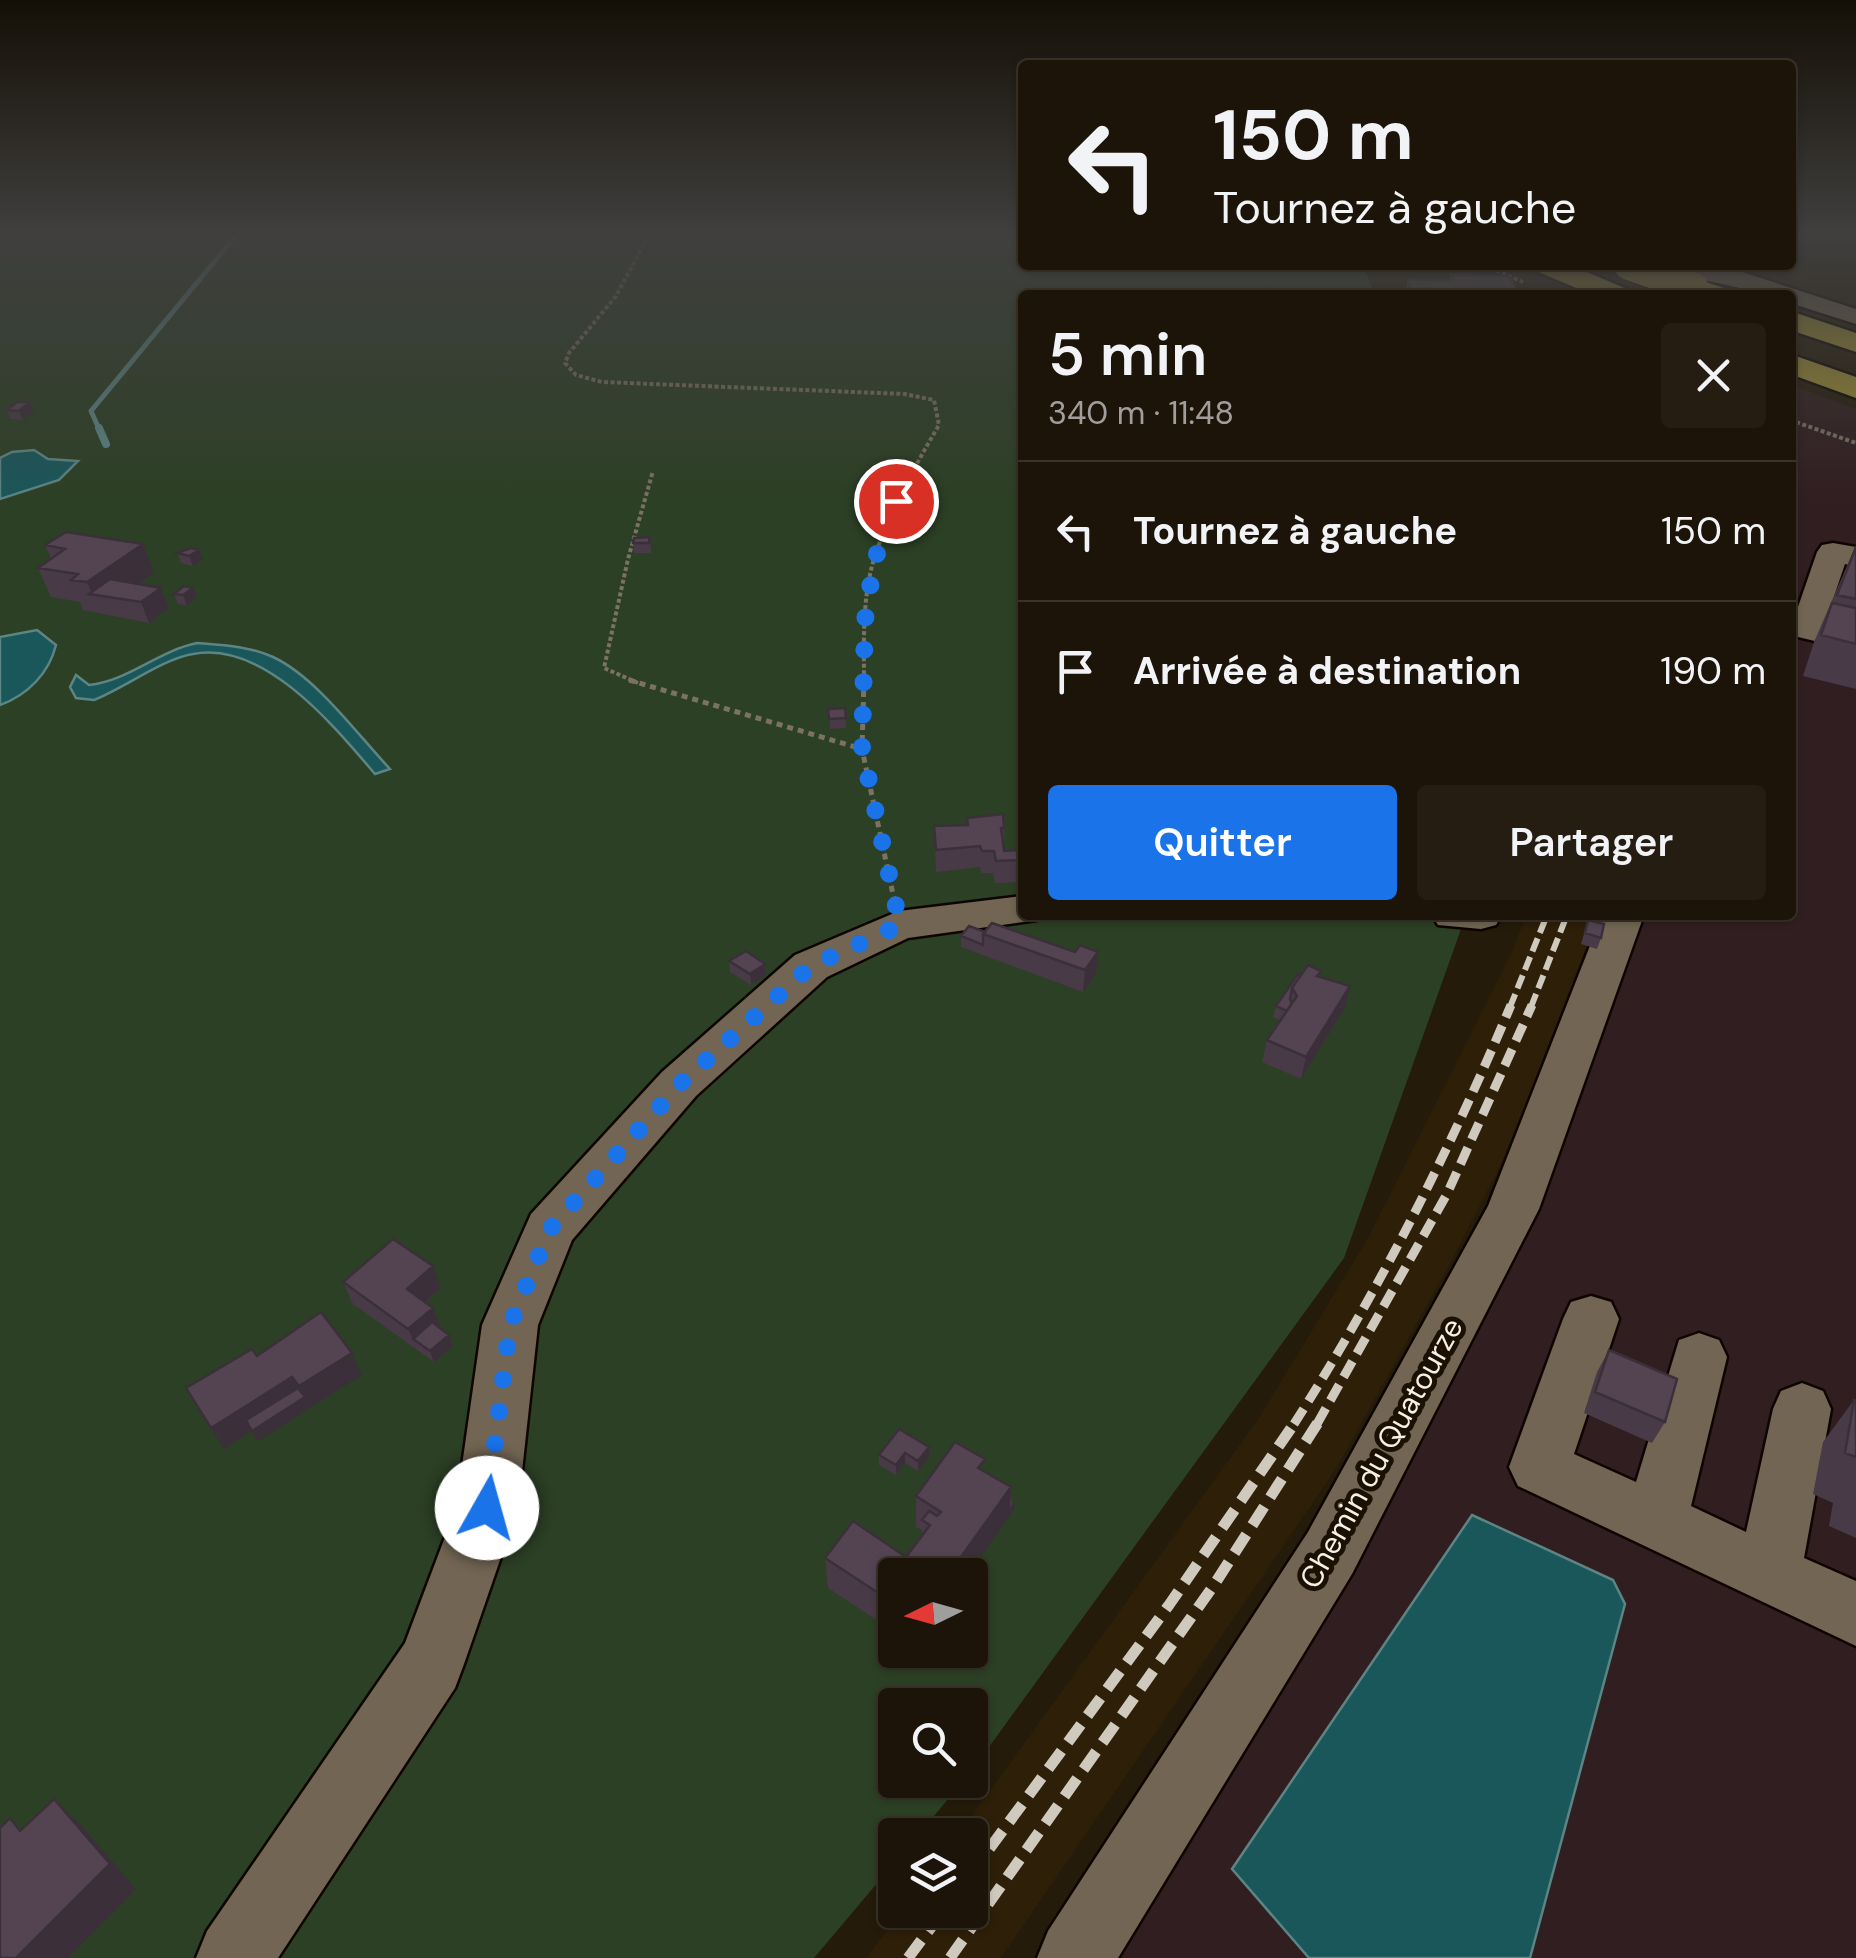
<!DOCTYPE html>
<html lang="fr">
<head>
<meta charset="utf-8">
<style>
  body { margin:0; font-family:"DM Sans",sans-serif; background:#251d12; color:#f1f3f6; height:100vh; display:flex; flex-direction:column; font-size:38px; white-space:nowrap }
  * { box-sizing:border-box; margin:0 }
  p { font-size:32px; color:#a09e9c }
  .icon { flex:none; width:55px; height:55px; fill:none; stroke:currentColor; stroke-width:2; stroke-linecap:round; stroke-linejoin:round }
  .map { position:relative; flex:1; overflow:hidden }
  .panel { position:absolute; left:1018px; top:290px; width:778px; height:630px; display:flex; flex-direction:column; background:#1c1408; border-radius:10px; box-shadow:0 2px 8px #0004,0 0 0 2px #3a3329 }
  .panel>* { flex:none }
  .hud { position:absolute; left:1018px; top:60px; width:778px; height:210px; border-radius:10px; box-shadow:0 2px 8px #0004,0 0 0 2px #3a3329; background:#1c1408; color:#f1f3f6; overflow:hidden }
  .needle { width:65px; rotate:265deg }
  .controls { position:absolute; left:878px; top:1558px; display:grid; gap:20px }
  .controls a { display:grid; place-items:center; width:110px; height:110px; border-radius:10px; background:#1c1408; box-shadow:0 2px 8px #0004,0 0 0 2px #3a3329; font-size:50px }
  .pin { position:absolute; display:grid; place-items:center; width:85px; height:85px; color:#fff; margin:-42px; border:5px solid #fff; border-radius:50%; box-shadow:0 2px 10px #0007 }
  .me { position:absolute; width:110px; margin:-55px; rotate:7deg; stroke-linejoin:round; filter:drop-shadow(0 0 8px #0008) }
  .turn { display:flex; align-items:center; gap:35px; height:210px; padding:0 30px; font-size:45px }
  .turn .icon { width:130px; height:130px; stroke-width:2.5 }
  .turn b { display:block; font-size:70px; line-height:85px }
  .round { display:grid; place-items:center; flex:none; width:105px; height:105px; border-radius:10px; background:#251d12 }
  .head { display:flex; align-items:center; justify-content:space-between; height:170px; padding:0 30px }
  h1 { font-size:60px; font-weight:600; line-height:75px }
  .button { display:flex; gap:20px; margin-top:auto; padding:20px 30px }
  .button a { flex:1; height:115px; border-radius:10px; background:#1a73e8; color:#fff; font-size:40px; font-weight:600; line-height:115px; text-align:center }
  .button a+a { background:#251d12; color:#f1f3f6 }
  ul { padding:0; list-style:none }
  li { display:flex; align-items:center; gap:30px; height:140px; padding:0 30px; border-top:2px solid #3a3329 }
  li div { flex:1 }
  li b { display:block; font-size:38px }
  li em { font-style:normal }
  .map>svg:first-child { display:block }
  .built { fill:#2d1f08 }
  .industrial { fill:#311e20 }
  .green { fill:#2c4025; fill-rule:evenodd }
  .water { fill:#1a575a; stroke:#5c8584; stroke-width:2.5 }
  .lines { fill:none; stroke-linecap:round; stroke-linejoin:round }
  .stream-far1 { stroke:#5c8584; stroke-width:5 }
  .stream { stroke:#5c8584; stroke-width:8 }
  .minor-casing { stroke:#0e0500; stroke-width:5 }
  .highway-casing { stroke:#0e0500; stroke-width:5 }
  .path-far1 { stroke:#7b7264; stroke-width:4; stroke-dasharray:4 2.5; stroke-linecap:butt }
  .path { stroke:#7b7264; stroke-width:5; stroke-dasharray:6 5; stroke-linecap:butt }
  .minor { fill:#726553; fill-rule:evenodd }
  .highway { fill:#a09038; fill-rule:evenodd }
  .rail-far3 { stroke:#d0c9be; stroke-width:4; stroke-dasharray:9 4; stroke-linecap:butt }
  .rail-far2 { stroke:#d0c9be; stroke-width:6; stroke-dasharray:14 6; stroke-linecap:butt }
  .rail-far1 { stroke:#d0c9be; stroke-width:9; stroke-dasharray:18 9; stroke-linecap:butt }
  .rail { stroke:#d0c9be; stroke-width:11; stroke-dasharray:22 11; stroke-linecap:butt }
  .highway-bridge-casing { stroke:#0e0500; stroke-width:32; stroke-linecap:butt }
  .highway-bridge { stroke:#a09038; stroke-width:30 }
  .wall { fill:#483a47 }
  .shaded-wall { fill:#3b3039 }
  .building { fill:#544452; stroke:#3b3039; stroke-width:2.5 }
  .route { stroke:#1a73e8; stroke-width:18; stroke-dasharray:0 32.4 }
  .labels { text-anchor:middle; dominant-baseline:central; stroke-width:10; stroke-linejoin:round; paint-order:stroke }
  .near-street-label { font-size:30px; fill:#f6efe5; stroke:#1b1103 }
</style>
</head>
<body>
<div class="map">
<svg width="1856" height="1958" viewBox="0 0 1856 1958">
  <rect width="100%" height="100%" fill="#251b0a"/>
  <path class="built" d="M1526,915h73l-18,62 -50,128 -80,157 -115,207 -335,489h-135l37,-48h67v-75h-12l301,-417 109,-180 144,-286z"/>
  <path class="industrial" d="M1790,384l66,25v1549h-766l554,-1043h146z"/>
  <path class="green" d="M0,233h1022v32h341l12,30h-353v620h444l-122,343 -374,515v-68h-75v75h69l-46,55h-23v27l-81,96h-814zM895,1575h75v75h-75z"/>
  <path class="water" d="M34,450l14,9 30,2 -19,19 -59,19v-41l12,-6z
    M37,630l19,15c-7,28 -28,50 -56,60v-68z
    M197,643c26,2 52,3 76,14 43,20 84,77 117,112l-15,5c-41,-48 -111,-134 -182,-120 -31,5 -68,34 -99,46l-18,-2 -6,-11 6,-12 13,10c39,-4 69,-34 108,-42z
    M1472,1515l141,65 12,24 -95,354h-221l-77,-89z"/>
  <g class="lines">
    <path class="stream-far1" d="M100,431l-9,-20 147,-178"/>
    <path class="stream" d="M99,428l7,16"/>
    <defs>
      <path id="minor" d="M1693,265l46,6 117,38v15l-66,-21v-8c-33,0 -62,-12 -95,-16l-3,16h-24l6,-24z
        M1833,543l23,4v20l-11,-3 -20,59 31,8v20l-62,-15 -4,-6 27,-78 5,-7z
        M1022,896v19h18l-3,5 -129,18 -81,39 -131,119 -124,144 -34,85 -20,183 -54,156 -9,24 -177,270h-82l11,-27 198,-288 51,-135 26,-183 49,-111 131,-142 133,-117 104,-44z
        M1432,915h70l-6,10 -15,4 -43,-4z
        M1602,915h42l-105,294 -187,365 -234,384h-81l11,-27 260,-399 180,-326z
        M1591,1296l20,6 8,17 -45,135 62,28 43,-142 20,-7 20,7 8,17 -36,149 55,26 27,-123 8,-18 21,-8 21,8 8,18 -27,149 52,23v65l-338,-160 -9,-19 54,-148 8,-17z"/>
      <path id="highway" d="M1532,265h38l57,24 4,6h-38l-57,-24z
        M1693,278l34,11 4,6 -48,-2 -4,-6 4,-6z
        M1790,311l66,22v19l-66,-22z
        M1790,354l66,23v21l-66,-24z"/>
    </defs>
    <use href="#minor" class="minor-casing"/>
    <use href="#highway" class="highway-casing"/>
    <path class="path-far1" d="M650,233l-34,63 -47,57 -4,10 11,12 26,7 302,12 30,6 5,25c-25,43 -50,86 -65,134 -12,39 -10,84 -10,124
      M1484,265l39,17
      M1790,420l66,23
      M638,683l-34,-15 24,-109 25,-88"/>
    <path class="path" d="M629,680l233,69
      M864,680l-2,69 32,150"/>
    <use href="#minor" class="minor"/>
    <use href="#highway" class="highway"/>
    <path class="rail-far3" d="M1648,295l3,-30"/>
    <path class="rail-far2" d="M1510,1007l37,-92
      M1531,1007l36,-92"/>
    <path class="rail-far1" d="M1294,1424c85,-133 156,-274 217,-419
      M1317,1424l130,-230 85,-189"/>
    <path class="rail" d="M970,1875l199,-270 127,-184
      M908,1958l36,-48
      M950,1958l264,-373 105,-164"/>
    <defs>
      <path id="highway-bridge" d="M1629,265l64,22"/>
    </defs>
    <use href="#highway-bridge" class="highway-bridge-casing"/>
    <use href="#highway-bridge" class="highway-bridge"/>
  </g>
  <path class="wall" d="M1450,274l69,21h-114l3,-15 41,1z
    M7,410l27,2 -11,8 -13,-1z
    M66,532l88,41 -15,11 22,4 8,20 -20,15 -66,-13 -3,-8 -29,-5 -13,-29 13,-10 -6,-13z
    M650,537l1,16h-17l-1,-10z
    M1856,545v144l-53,-13 11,-34z
    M177,553l26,7 -10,6 -12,-3z
    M193,588l4,10 -10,7 -9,-1 -4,-10z
    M845,708l1,20 -16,1 -2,-20z
    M967,818l37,10v22l14,10 -1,22 -22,1 -2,-10h-12l-1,-6 -44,5 -2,-46 33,-1z
    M1588,920l13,18 -4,11 -16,-5z
    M985,932l90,20h23l-2,22 -13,18 -122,-45v-11z
    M729,961l36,3 1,11 -15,10 -21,-13z
    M1321,971l-1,6 25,31 -44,71 -39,-17 5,-22 13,-20 -7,-3 3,-11 25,-31z
    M343,1282l98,6 -16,14 28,44 -19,16 -81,-58z
    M1609,1350l56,72 -13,21 -68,-30 13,-41z
    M1854,1400l2,1v137l-27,-12 4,-23 -20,-9 10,-52z
    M899,1429l30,28 -11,14 -13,-8 -9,12 -17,-10v-10z
    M984,1472l27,25 3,13 -119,65v57l-67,-44 -3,-30 81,-1 16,-22v-5l-6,-3v-31z"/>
  <path class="shaded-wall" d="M30,402l4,10 -11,8 -4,-9z
    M143,544l11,29 -36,25 -26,-4 -5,-12z
    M199,550l4,10 -10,6 -4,-10z
    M161,588l8,20 -20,15 -8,-21z
    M193,588l4,10 -10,7 -4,-10z
    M1098,952l-2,22 -13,18 2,-22z
    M765,964l1,11 -15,10 -1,-11z
    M1350,986l-5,22 -44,71 5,-22z
    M433,1266l8,22 -26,22 -8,-21z
    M433,1308l8,21 -28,10 -5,-10z
    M449,1335l4,11 -19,16 -4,-11z
    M352,1353l10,22 -104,66 -6,-10 -28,18 -13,-21 81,-51 11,21 2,-1 -6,-11z
    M929,1447v10l-11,14v-10z
    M905,1453v10l-9,12v-10z
    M1011,1487l-1,21 5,-8 -1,10 -46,65h-20z
    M54,1799l27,26 55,64 -68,69h-52z"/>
  <path class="building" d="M1450,274l59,2 10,19h-106l-5,-15 45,1z
    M17,402h13l-11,9 -12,-1z
    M66,532l77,12 -56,38 -16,-2 7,-6 -40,-6 27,-19 -20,-4z
    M650,537l-1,6h-16l1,-5z
    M1856,547v52l-19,-4z
    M191,548l8,2 -10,6 -12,-3z
    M110,579l51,9 -20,14 -52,-8z
    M184,586l9,2 -10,7 -9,-1z
    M1832,603l24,5v36l-35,-9z
    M845,708l1,10 -17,1 -1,-10z
    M1003,814l1,14h-3l3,23 13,-1 1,10 -22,1 -2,-10h-12l-2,-5 -44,4 -2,-24 34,-1 -1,-7z
    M1588,920l16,4 -3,14 -16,-5z
    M992,923l83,29 5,-7 18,7 -13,18 -102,-36z
    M969,926l16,6 -2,2v11l-22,-9z
    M746,951l19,13 -15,10 -21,-13z
    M1308,965l13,6 -4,5 33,10 -44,71 -39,-17 30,-44 -5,-8z
    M1298,974l3,1 -9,13 -2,11 2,4 -5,8 -11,-5z
    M393,1239l40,27 -26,23 26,19 -25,21 -65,-47z
    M321,1312l31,41 -53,33 -7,-9 -81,51 -25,-40 66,-39 5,7z
    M432,1322l17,13 -19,16 -17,-12z
    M1609,1350l68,29 -12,43 -70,-30z
    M298,1388l7,9 -53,34 -6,-11z
    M1854,1400l2,1v56l-11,-4z
    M899,1429l30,18 -11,14 -13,-8 -9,12 -17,-10z
    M955,1442l30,17 -7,9 33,19 -63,88h-53v29l-70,-46 28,-37 53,36 24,-32 -8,-5 7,-9 8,5 4,-4 -25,-16z
    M54,1799l56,65 -94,94h-16v-130l10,-10 10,13z"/>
  <linearGradient id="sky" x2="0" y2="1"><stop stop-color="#140f06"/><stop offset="0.46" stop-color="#403f3e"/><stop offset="1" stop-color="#403f3e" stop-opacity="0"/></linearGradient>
  <rect width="1856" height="507" fill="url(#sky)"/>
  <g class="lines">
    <path class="route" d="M487,1508l23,-183 40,-96 130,-145 131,-118 89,-41 -38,-177 3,-128 9,-58 22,-61"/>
  </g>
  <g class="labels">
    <g class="near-street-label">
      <text transform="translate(1381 1453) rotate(-61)">Chemin du Quatourze</text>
    </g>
  </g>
</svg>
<div class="controls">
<a><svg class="needle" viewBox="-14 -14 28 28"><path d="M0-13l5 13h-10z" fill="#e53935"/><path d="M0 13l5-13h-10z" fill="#a09e9c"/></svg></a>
<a><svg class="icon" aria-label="search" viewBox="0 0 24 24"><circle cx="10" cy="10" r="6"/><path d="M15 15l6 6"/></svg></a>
<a><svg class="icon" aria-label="layers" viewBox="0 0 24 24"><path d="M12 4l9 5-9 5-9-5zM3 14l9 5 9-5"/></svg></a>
</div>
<div class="pin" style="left:896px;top:501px;background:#d93025"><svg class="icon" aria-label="arrive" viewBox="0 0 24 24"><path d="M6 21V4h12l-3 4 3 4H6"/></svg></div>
<svg class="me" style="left:487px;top:1508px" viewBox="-20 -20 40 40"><circle r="19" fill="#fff"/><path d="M0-13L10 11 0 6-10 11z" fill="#1a73e8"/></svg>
<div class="hud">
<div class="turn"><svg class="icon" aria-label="left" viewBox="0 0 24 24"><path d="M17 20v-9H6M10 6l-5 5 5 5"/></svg><div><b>150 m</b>Tournez à gauche</div></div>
</div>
<section class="panel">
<div class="head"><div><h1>5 min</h1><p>340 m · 11:48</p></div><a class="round"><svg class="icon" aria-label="close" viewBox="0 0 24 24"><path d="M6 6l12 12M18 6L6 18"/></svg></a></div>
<ul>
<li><svg class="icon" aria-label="left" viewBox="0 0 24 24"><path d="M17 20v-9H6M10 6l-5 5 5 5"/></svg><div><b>Tournez à gauche</b></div><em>150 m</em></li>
<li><svg class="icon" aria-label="arrive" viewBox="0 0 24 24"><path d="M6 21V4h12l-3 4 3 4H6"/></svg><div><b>Arrivée à destination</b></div><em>190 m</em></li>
</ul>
<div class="button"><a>Quitter</a><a>Partager</a></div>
</section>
</div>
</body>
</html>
